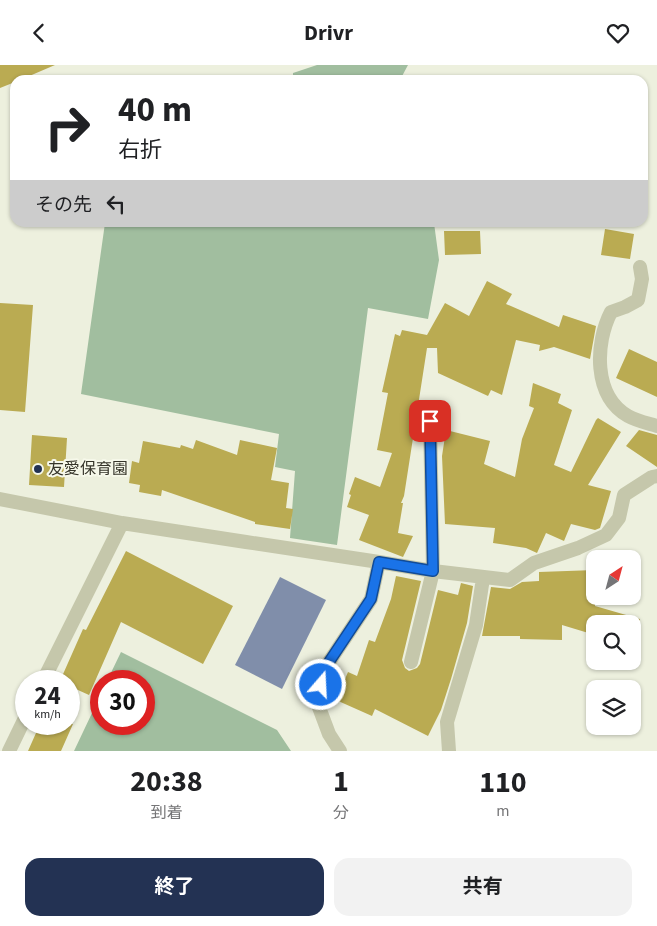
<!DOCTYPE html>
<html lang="ja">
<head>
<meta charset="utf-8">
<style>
  body { margin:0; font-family:"Source Sans 3","Noto Sans JP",sans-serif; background:#f2f2f2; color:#202124; height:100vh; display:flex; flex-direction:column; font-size:19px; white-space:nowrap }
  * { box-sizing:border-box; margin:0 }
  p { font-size:16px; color:#757577 }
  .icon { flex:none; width:28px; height:28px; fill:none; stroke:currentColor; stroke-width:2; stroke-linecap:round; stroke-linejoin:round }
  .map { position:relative; height:686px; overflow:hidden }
  .panel { display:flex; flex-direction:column; background:#fff; flex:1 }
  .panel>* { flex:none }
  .hud { position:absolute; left:10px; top:10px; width:638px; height:152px; border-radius:15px; box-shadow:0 1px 4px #0004; background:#fff; color:#202124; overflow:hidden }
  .needle { width:32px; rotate:36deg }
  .tools { position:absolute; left:586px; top:485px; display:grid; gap:10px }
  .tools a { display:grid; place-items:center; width:55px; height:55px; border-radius:10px; background:#fff; box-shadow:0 1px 4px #0004; font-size:25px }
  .speed { position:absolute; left:15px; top:605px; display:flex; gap:10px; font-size:25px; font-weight:700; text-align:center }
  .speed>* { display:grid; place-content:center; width:65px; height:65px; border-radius:50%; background:#fff; box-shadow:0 1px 4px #0004; line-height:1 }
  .speed small { font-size:12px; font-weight:400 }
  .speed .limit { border:8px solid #d22; background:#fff; color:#111 }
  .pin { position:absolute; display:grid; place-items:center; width:42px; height:42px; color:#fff; margin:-21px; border-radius:10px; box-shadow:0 2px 8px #0006 }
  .me { position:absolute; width:55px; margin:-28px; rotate:19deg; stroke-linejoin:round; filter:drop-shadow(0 0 4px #0008) }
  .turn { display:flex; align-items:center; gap:18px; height:105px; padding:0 25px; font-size:22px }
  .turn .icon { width:65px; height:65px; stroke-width:2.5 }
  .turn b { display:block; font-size:35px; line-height:42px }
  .then { display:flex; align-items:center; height:48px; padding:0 25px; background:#0003; gap:10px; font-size:19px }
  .eta { display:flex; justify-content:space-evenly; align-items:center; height:85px; text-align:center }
  .eta b { font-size:30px; font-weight:700; line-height:35px }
  .cta { display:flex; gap:10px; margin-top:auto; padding:10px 25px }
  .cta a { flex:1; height:58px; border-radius:15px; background:#233253; color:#fff; font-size:20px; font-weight:700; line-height:58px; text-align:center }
  .cta a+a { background:#f2f2f2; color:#202124 }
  header { display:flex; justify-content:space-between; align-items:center; height:65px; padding:0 25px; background:#fff; font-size:22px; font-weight:700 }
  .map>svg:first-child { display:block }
  .green { fill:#a1be9f }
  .water { fill:#808eaa }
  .building { fill:#baab52 }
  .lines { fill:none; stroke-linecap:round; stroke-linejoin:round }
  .minor { stroke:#c5c7ab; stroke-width:14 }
  .route-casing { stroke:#114b97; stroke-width:12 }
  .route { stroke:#1a73e8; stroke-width:9 }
  .poi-dot { fill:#233253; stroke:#f6f8ea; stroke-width:2 }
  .labels { text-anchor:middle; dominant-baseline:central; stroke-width:4; stroke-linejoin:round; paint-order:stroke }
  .poi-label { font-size:16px; fill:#36352a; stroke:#f6f8ea; text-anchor:start }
</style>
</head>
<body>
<header><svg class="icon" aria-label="back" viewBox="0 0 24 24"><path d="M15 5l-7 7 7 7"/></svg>Drivr<svg class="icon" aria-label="heart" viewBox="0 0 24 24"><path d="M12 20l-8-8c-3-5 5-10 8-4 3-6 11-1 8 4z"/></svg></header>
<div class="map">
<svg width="657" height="686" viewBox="0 0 657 686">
  <rect width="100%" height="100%" fill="#edf0de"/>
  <path class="green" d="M317,0h91l-8,15h-107v-7z
    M105,158h329l5,37 -11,59 -60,-11 -31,237 -47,-7 5,-67 -20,-4 4,-33 -198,-40z
    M121,587l156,78 14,21h-217l27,-57v30h43v-43h-37z"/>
  <path class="water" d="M280,512l46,23 -44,89 -47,-24z"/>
  <path class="building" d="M0,0h55l-35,15h-5v2l-15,6z
    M605,164l29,5 -4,25 -29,-4z
    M444,166h36l1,23 -36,1z
    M487,216l25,13 -6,10 53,23 4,-12 33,11 -6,33 -36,-12 -15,4 1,-6 -24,-5 -14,55 -11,-5 -3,6 -50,-23 -1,-25h-10l-23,148 -3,7h2l-5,30 15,3 -10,21 -44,-17 10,-25 -22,-8 4,-12 -2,-1 6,-17 25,10 12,-34 -15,-3 11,-57 -6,-1 13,-58 5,2 2,-6 25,5 18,-32 24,13z
    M0,238l33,2 -8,107 -25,-2z
    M629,284l28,13v35l-41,-19z
    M533,318l28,11 -3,9 14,7 -18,55 17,7 25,-52 2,-2 23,14 -33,53 23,6 -11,37 -5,2 -24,-6 -7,17 -18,-8 -9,20 -11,-5 -33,-5 2,-15 -50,-4 -3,-68 4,-26 44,11 -6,23 31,13 7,-38 12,-31 -5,-2z
    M639,365l18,5v32l-31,-21z
    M32,370l35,3 -3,49 -35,-2z
    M196,375l41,15 3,-15 37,8 -6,32 18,3 -3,25 7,1 -3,20 -35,-5v-2l-93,-32 -1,6 -22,-4 1,-7 -11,-2 3,-22 7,2 4,-22 37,7 1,-3 12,4z
    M126,486l107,55 -30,58 -82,-42 -32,73 -20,-9v-5h-9l23,-52 3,1z
    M595,505v36l45,13v5h-45v11l-33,-10v15l-42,-1v-3h-38l9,-49 19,2 12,-7 17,-1v-9z
    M396,511l25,5 -19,79 3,8 4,3 8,-3 3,-4 18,-74 20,5 3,-12 12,3 -6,37 -16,56 -10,31 -13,26 -53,-27 -3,7 -36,-16 12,-28 9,4 12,-36 6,2 16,-43z
    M40,659h33l-12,27h-33z"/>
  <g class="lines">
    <path class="minor" d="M640,202l2,12 -4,21 -13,7 -14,5c-16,31 -18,84 17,104 9,5 19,7 29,10
      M0,434l122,24 124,19 133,20 54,9 77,9 24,-17 44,-15 28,-13 13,-17 5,-23 28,-18 5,-1
      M411,597l22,-91 -3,-150
      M43,616l79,-158
      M9,686l17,-35
      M340,686l-11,-17 -12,-32 8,-34 46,-69 8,-37
      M449,686l-2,-29 29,-97 7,-47"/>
  </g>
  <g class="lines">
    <defs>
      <path id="route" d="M321,620l4,-17 46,-69 8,-37 54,9 -3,-150"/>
    </defs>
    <use href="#route" class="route-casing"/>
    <use href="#route" class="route"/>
  </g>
  <circle class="poi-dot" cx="38" cy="404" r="5"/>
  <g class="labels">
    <g class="poi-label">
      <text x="48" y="404">友愛保育園</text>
    </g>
  </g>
</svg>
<div class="tools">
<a><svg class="needle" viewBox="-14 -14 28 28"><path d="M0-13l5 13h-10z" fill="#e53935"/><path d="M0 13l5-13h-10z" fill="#757577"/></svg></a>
<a><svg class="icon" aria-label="search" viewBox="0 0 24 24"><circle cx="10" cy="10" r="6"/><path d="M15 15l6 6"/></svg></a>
<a><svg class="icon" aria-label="layers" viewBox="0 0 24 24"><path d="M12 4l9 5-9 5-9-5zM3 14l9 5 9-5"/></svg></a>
</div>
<div class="speed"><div>24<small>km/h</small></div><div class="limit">30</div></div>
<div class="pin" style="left:430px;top:356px;background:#d93025"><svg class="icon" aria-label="arrive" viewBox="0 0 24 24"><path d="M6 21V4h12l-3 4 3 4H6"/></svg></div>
<svg class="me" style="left:321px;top:620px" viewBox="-20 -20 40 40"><circle r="17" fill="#1a73e8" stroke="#fff" stroke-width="3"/><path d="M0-11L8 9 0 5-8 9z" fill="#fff"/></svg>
<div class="hud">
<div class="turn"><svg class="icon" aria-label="right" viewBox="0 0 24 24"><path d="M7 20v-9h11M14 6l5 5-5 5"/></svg><div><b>40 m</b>右折</div></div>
<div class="then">その先<svg class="icon" aria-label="left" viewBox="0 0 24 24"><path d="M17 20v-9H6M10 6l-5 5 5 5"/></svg></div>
</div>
</div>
<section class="panel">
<div class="eta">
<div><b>20:38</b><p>到着</p></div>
<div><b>1</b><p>分</p></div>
<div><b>110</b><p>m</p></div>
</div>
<div class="cta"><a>終了</a><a>共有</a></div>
</section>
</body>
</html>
